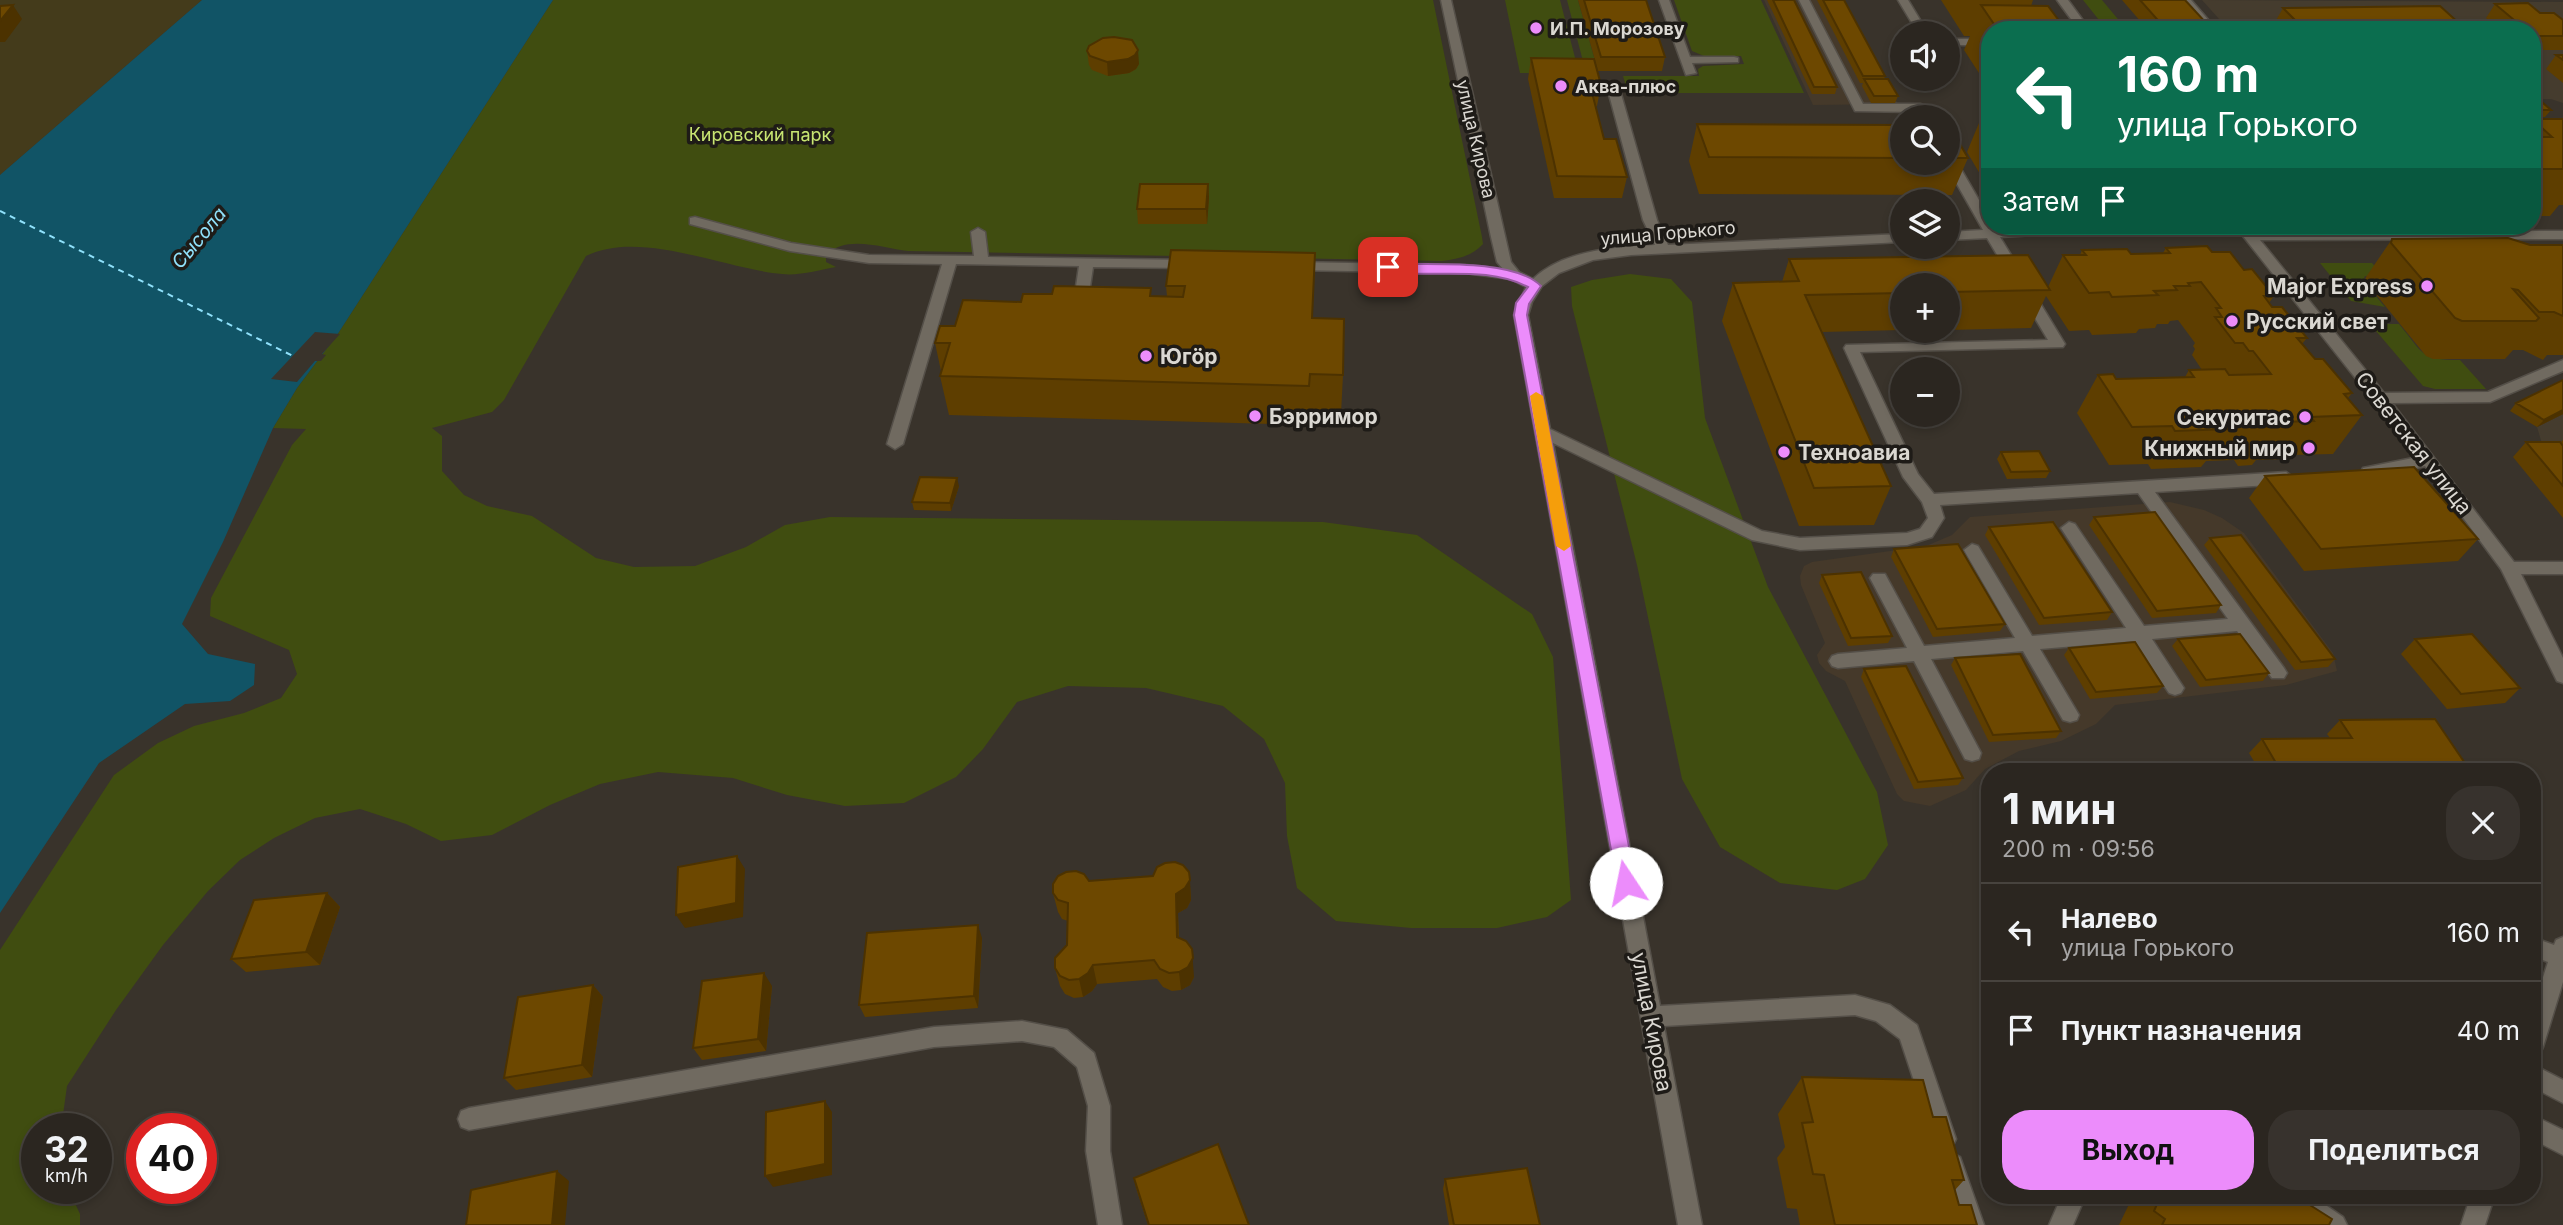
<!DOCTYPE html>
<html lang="ru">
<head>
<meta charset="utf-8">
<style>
  body { margin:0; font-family:Inter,sans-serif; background:#37322d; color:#f1f3f6; height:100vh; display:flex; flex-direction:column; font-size:26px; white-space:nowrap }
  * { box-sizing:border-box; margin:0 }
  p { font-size:23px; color:#a6a5a5 }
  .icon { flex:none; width:38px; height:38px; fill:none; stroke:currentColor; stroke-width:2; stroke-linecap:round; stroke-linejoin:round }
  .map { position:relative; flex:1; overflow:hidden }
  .panel { position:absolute; left:1981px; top:763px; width:560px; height:441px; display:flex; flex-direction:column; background:#2b2620; border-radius:28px; box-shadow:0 4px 10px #0003,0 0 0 2px #47433e }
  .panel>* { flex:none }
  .hud { position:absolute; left:1981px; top:21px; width:560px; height:214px; border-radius:28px; box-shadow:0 4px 10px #0003,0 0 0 2px #47433e; background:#0b6e4f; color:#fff; overflow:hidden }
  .controls { position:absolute; left:1890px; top:21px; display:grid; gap:14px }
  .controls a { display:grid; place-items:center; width:70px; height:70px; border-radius:50%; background:#2b2620; box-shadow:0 4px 10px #0003,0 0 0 2px #47433e; font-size:35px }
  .speed { position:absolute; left:21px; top:1113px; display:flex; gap:14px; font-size:35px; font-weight:700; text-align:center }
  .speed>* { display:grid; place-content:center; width:91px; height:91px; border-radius:50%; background:#2b2620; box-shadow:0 4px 10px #0003,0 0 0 2px #47433e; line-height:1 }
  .speed small { font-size:18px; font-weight:400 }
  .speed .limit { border:10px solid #d22; background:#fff; color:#111 }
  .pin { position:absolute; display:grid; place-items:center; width:60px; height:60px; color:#fff; margin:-30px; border-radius:14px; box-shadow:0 4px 10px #0006 }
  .me { position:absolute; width:77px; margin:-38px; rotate:349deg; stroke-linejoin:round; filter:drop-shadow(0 0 5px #0008) }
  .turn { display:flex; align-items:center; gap:24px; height:147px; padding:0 21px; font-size:32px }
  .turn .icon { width:91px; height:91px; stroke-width:2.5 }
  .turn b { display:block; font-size:49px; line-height:60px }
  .then { display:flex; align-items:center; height:66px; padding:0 21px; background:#0003; gap:14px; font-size:26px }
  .round { display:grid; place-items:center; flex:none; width:74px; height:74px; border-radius:28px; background:#37322d }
  .summary { display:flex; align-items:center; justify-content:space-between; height:119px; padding:0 21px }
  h1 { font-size:42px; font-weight:700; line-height:52px }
  .action { display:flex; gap:14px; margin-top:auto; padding:14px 21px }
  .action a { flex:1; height:80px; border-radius:28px; background:#ec8cfb; color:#111; font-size:28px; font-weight:700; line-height:80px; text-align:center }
  .action a+a { background:#37322d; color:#f1f3f6 }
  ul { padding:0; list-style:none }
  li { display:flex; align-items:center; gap:21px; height:98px; padding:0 21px; border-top:2px solid #47433e }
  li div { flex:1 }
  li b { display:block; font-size:26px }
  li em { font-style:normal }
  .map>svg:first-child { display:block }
  .industrial { fill:#45392a }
  .built { fill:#453c2e }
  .green { fill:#404d10 }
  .sand { fill:#443b1b }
  .water { fill:#115466 }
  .pier { fill:#39332b }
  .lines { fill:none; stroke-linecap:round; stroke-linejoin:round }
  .ferry { stroke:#90e1fb; stroke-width:2; stroke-dasharray:6 5; stroke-linecap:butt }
  .minor-casing { stroke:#544f48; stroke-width:3 }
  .minor { fill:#706a60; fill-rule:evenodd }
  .wall { fill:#5e3e00 }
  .shaded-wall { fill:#4c3200 }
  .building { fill:#6d4800; stroke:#4c3200; stroke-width:2 }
  .route { fill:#ec8cfb; stroke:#995ba3; stroke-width:2 }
  .slow { fill:#f59e0b }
  .poi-dot { fill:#ec8cfb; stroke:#1e1b17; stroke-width:2.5 }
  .labels { text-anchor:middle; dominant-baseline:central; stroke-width:7; stroke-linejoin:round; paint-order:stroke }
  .far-poi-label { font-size:18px; font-weight:bold; fill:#dbd8d2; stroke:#1e1b17; text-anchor:start }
  .far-park-label { font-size:18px; fill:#c8e572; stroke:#1e1b17 }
  .far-street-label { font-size:18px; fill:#dbd8d2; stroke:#1e1b17 }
  .far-water-label { font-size:19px; font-style:italic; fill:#90e1fb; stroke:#1e1b17 }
  .poi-label { font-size:21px; font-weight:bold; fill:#dbd8d2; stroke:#1e1b17; text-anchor:start }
  .street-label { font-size:21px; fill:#dbd8d2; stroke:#1e1b17 }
</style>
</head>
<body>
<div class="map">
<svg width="2563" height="1225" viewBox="0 0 2563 1225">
  <rect width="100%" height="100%" fill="#39332b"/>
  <path class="industrial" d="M1764,0h77l57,104 -85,1z
    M2170,502l34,8 18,8 22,15 89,120 4,18 -51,14 -171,20 -19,19 -35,17 -42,10 -34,18 -19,21 -36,16 -26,-5 -7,-7 -52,-113 -19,-10 -7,-8 -2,-8 8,-12 -24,-58 -1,-9 4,-10 8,-4 114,-16 26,-11 18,-18z"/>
  <path class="built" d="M2202,0l361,2v101l-12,-4h-19v-69h-303z
    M2563,414v63l-17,-20 -9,-30z"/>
  <path class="green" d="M553,0h880l49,237 1,7c-11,12 -25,15 -41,17l-534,-10c-25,-3 -62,-17 -82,4v7l10,5c-17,3 -37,9 -54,7 -57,-5 -142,-45 -196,-18l-82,144 -12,12 -60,16 10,8v35l22,24 23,11 45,10 64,42 38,9 61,-1 51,-19 39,-22 45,-8 493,5 94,13 115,79 21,43 18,243 -24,17 -50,11h-86l-75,-7 -39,-33 -10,-52 -2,-53 -21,-44 -41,-33 -77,-18 -78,-2 -51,16 -34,47 -27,28 -52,26 -59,3 -58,-11 -54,-17 -75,-6 -58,12 -50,21 -58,30 -51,6 -35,-17 -46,-15 -45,9 -41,20 -34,22 -32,31 -45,54 -47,65 -49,76 -6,43h-24v59h31l12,26v11h-80v-275l114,-175 44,-32 36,-17 50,-13 37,-15 16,-24 -8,-24 -79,-34 1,-18 81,-153 14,-16 -33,-1 24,-40 42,-56z
    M1505,0h55l19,73h-59z
    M1567,0h11l20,71 -13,-2z
    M1674,0h87l43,93h-176l-5,-17h76l-1,-7 5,-3 41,-2 -3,-8h-37l-12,-5z
    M2083,0h19l25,30h-20z
    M2320,263h52l12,13h-19l-2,5 22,26 -34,-6z
    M1630,274l41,5 21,23 13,116 63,169 109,205 11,53 -23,34 -28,11 -57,-7 -60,-36 -38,-68 -45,-214 -65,-259 -1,-19 21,-7z
    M2370,324h29c24,29 21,36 61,36l26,29h-51l-12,-3z"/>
  <path class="sand" d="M0,0h202l-202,175z"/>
  <path class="water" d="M202,0h351l-214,332 -42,56 -24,40 -50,114 -41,82 26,30 47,10 -1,21 -24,16 -45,3 -86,59 -99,150v-738z"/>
  <path class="pier" d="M315,332l25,2 -18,20 4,1 -5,6h-6l-18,21 -26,-3z"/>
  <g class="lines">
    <path class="ferry" d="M0,211l293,145"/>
    <defs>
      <path id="minor" d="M1441,0h10l60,262 8,10 14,7c30,-29 82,-32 122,-34l-12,-25 -36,-133 6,-4 6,4 38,133 11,25 234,-11v8l-271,13 -38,5 -34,13 -17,13 -10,16 -4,13 22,114 212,102 38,7 107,-5 13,-4 8,-11 -6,-16 -19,-25 -59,-129 2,-3 202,-5 -61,-102 -39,2v-8l35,-2 -38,-67h3v-10l6,4 36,62v7l6,3 129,-3 -7,4 -118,7 65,107 -2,3 -203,5 58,122 16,20 352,-22 8,6 -8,6 -131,8 129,176 3,5 -3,5h-12l-35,-47 -85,8 32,49 -3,5 -6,2 -6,-2 -35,-52 -94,8 39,66 -2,5 -7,2 -7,-2 -40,-69 -92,8 50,94 -2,6 -7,2 -7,-2 -51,-98 -76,7 -6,-2 -3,-5 3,-5 6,-2 69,-6 -37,-70 3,-4h12l39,72 91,-8 -51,-88 8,-6 6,2 54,90 94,-8 -65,-100 8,-6 6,2 69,102 84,-7 -90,-126 -198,12 4,13 -12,19 -25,8 -107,5 -48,-10 -199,-97 107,563 195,-11 35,10 27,20 39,114 -4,8 -8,4 -8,-4 -36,-108 -24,-18 -21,-6 -191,11 38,199h-24l-164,-910 12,-28 -15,-8 -46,-6 -172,-3 -7,-4 7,-4 172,3 38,4 -6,-7 -6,-25z
        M1659,0h10l21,57h44l4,1v4l-46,1 4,10 -10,2z
        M1799,0h10l54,104h57l4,1 7,12h-12l-3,-5 -61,-1z
        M1898,0h10l20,33h-10z
        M2057,0h11l22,30h-11z
        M2180,0h11l26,30h-11z
        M1948,39h42v6h-42z
        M695,217l96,26 78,12 105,1 -3,-24 7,-4 7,4 3,25 203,3 7,4 -7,4 -98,-1 -6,40 -7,4 -7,-4 6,-41 -123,-2 -53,180 -8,5 -8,-5 55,-180 -73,-1 -79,-12 -100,-27v-6z
        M2235,226h14l5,6 309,-1v8l-303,1 124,153 104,-1 75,-32v11l-73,31 -98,1 122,159h49v12h-42l42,84v25l-6,-2 -56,-112 -76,-103 -56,12 -6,-2 -2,-4 2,-4 55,-11z
        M2532,937l22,8 2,-5 7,-3v45l-20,65 -3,7 -8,3v-46l16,-49 -16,-6z
        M1022,1021l45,9 27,23 16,53v45l12,74h-24l-12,-74 2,-45 -11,-39 -23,-20 -32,-6 -88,6 -465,83 -8,-3 -3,-8 3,-8 8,-3 465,-81z
        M2532,1064l31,16v23l-31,-16z
        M2532,1115l31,15v25l-31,-16z
        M1952,1153l8,4 24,68h-24l-20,-60 4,-8z
        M2062,1195h24l-13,30h-24z
        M2278,1195h33l32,22 4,8h-33l-32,-22z
        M2471,1195h24l-10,30h-24z"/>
    </defs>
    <use href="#minor" class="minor-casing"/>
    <use href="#minor" class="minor"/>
  </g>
  <path class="wall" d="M1578,0h68l19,57 -3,14h-64z
    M1767,0h27l43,87 -2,7h-23z
    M1817,0h27l41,76 -1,3 14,17 -3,7h-24l-9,-17 1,-3h-3z
    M1941,0h92l-2,6 35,24h-76v60l-26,-40 6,-14h-6z
    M2122,0h63l23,25 -2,5h-58z
    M2495,4l45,9 23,7v30h-31v-20h-32l-14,-12z
    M2283,8l178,17 20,5h-198l-8,-8z
    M1087,51l52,13 -3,5 -7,4 -21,3 -16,-6 -3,-5z
    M2556,55h7v28l-17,-14z
    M1531,58l70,27 -4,21h-2l9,33 23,38 -5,21h-68l-26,-119z
    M2532,95l19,15 -6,7h-13z
    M1986,106h4v85l-23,-39z
    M2532,119h31v86h-4l-9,11h-18z
    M1697,124l205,1v38h46v-38l20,33 -16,37 -253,-1 -10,-33z
    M1208,184l1,14 -2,26h-69l-1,-15z
    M2392,239l138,6h33v110h-16l-4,5 -20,-10h-10l-8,9h-72l-7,-3 -61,-75 1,-4z
    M2166,248l46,4 32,18 30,26 -5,7 38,35 -5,6 13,15 37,34 -4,5 14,17 -29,39 -43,1 -3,4 -31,1 -4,5 -14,1 -4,-6 -28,1 -5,6 -50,2 -3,-5 -39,1 -32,-52 21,-38 18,4 69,-2 4,-7h13l-10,-15 3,-6 -2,-3 2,-3 -17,-23 -8,1 -2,3h-11l-2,4 -16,1 -3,4 -44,2 -3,-5 -20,1 -23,-35 -15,32 -83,2v-45h-46v45l-80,2 69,154 -17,39 -75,1 -77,-205 11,-38 49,-1 7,-23 259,28 15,-32h17l2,-5 49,4 32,-1z
    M1171,250l142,68 30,57 -2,39 -32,-1v12l-360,-10 -9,-39 1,-5 -6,-28 20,-17 66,-24 146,-6 -1,-10z
    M2516,403l47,11 -26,13 -27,-16z
    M2563,440v78l-50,-61 13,-15 34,1z
    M2001,452l49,19 -4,7 -39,1 -10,-20z
    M2265,476l213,63 -20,22 -154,10 -55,-73z
    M959,486l-8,25 -37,-1 -2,-8z
    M2094,517l127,88 -5,8 -64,5 -63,-93z
    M1989,527l123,85 -5,8 -68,5 -54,-90z
    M2210,538l125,121 -7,8 -33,3 -91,-125z
    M1894,549l111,75 -5,7 -67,6 -42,-80z
    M1822,575l70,61 -4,7 -40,3 -29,-63z
    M2178,639l91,34 -6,8 -63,6 -28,-41z
    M2415,639l105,49 -15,15 -58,6 -46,-55z
    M2069,648l94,38 -6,7 -67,6 -26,-44z
    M1955,658l106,73 -5,7 -67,4 -38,-77z
    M1864,669l99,109 -5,7 -44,4 -53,-112z
    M2340,720l131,52h-286l7,-8 63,-1 -6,-10 13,-14 68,-1 -3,-4z
    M1189,872l2,28 -4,8 -9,5 1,25 15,39 -4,8 -9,5 -9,1 -9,-4 -6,-8 -60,5 -5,7 -9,6 -9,1 -9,-4 -5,-8 -5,-18 12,-23 1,-24 -6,-2 -4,-7 -5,-19 36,-12 64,-5z
    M327,893l13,14 -20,58 -74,7 -15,-13z
    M982,938l-4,70 -113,9 -6,-12z
    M593,985l10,12 -11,80 -76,13 -12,-12z
    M772,986l-6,65 -64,9 -9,-12z
    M1802,1077l131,40 31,63 -9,10 4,15 18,20h-177l-3,-16 -10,-1 -10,-50 8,-11 -7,-33z
    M1134,1178l115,47h-101l-12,-37z
    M1445,1179l95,46h-91l-6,-36z
    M2138,1195h156l35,30h-210l12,-25z"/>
  <path class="shaded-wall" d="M13,5l9,14 -17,23h-5v-21z
    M1138,50l1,14 -3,5 -7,4 -21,3 -1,-14z
    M1208,184l1,14 -2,26 -1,-15z
    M2563,410v4l-26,13 7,-7z
    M957,478l2,8 -8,25 -1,-8z
    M737,856l8,13 -2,48 -58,11 -9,-13z
    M1190,880l1,20 -4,8 -9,5 1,43 -2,-19 -1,-43z
    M327,893l13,14 -20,58 -14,-13z
    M978,925l4,13 -4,70 -4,-12z
    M1192,949l2,28 -4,8 -9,5 -2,-18z
    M1093,965l4,19 -5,7 -9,6 -4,-18z
    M764,973l8,13 -6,65 -8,-12z
    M593,985l10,12 -11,80 -10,-12z
    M825,1101l7,11v63l-59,12 -8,-11z
    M557,1171l12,10 -4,44h-13z"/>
  <path class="building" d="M1584,0h62l19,57h-64z
    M1773,0h21l43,87h-23z
    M1823,0h21l41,76h-22z
    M2140,0h45l23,25 -45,1z
    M2528,3l12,10h14l9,7v16h-29l-2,-1v-5h-6l-31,-26z
    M13,5l-13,16v-15z
    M1981,5l67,1 18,24h-68z
    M2440,6l21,19h14l6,5h-176l-22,-22z
    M1114,37l18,3 6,10 -3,5 -7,4 -21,3 -17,-6 -3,-5 2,-5 14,-8z
    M2556,55h7v5z
    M1531,58l63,1 7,26h-11l14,54h12l11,38 -70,-1z
    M1864,79h24l10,17h-24z
    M2532,95h2l17,15h-19z
    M2532,119h31v50h-31v-32h20z
    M1697,124l205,1v33l-193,-1z
    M1948,125h1l19,33h-20z
    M1140,184h68l-2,25h-69z
    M2508,238l22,7h33v71l-9,-4h-15l-21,-22 -5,-1 26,29 -3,3h-74l-7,-3 -64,-75 1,-4z
    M2207,246l5,6h18l14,18 8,-1 22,27h-10l8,11h10l25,31h-10l18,21h8l29,34 -8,1 18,21 -51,2 3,4 -39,1 4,5h-15l-4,-5 -38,1 5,6 -52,2 -3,-5 -40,1 -34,-52 15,-1 3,5 78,-2 -5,-7 36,-1 4,6 42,-1 -18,-23h-4l-6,-8h-8l-20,-26h7l-6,-9h5l-20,-26 -13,1 2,3h-16l3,4 -23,1 4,4 -46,2 -3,-5 -20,1 -26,-38h23l-4,-5 45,-1 4,5 39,-1 -4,-5z
    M1171,250l144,3 -3,65 32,1 -1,56 -33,-1 -1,12 -369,-10 10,-33h-15l5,-17h15l8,-26 58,2 2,-8h29l2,-8 97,2 -1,8 33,1 2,-11h-19z
    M2028,255l22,35 -102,2v-7h-46v8l-97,2 86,191 -77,2 -81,-205 66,-2 -10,-22z
    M2563,380v30l-19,10 -28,-17z
    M2526,442h34l3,4v40z
    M2039,451l11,20 -39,1 -10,-20z
    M2414,467l64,72 -157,10 -56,-73z
    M920,477l37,1 -7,25 -38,-1z
    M2155,512l66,93 -64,6 -63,-94z
    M2053,522l59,90 -68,6 -55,-91z
    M2241,535l94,124 -34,3 -91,-124z
    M1958,544l47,80 -68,5 -43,-80z
    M1861,572l31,64 -41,2 -29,-63z
    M2240,634l29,39 -63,7 -28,-41z
    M2472,634l48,54 -59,6 -46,-55z
    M2135,642l28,44 -67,6 -27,-44z
    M2020,654l41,77 -68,4 -38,-77z
    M1906,666l57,112 -45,4 -54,-113z
    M2435,719l36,53h-275l-4,-8 84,-1 -14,-24 90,-1 -12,-18z
    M737,856l-1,47 -60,12 2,-48z
    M1175,862l8,3 6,7 1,8 -5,8 -9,6 1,43 9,4 6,8 1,9 -5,9 -9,5 -10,1 -9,-4 -6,-9 -61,5 -5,8 -9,6 -10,1 -9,-4 -5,-8v-10l12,-13 1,-42 -10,-3 -5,-7v-9l5,-8 8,-4 10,-1 8,3 5,7 64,-5 4,-9 8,-4z
    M327,893l-21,59 -75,7 23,-59z
    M978,925l-4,71 -115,9 8,-72z
    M764,973l-6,66 -65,9 9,-67z
    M593,985l-11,80 -78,13 14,-81z
    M1802,1077l121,3 10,37h13l18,63h-12l7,25h12l6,20h-142l-11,-50 -11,-1 -11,-51 11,-1z
    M825,1101v63l-60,12 1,-64z
    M1218,1144l31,81h-100l-15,-47z
    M1527,1168l13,57h-86l-9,-46z
    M557,1171l-5,54h-86l5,-35z
    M2161,1195h133l38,24 -3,6h-167l3,-6 -11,-8z"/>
  <path class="route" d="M1388,264c39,1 125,-6 153,22l-12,18 -2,11 109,568 -3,6 -7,2 -6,-2 -3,-6 -103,-568 2,-12 12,-16c-45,-23 -97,-7 -144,-17v-5z"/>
  <path class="slow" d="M1536,392l7,4 28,150 -7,5 -8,-5 -26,-150z"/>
  <g class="poi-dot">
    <circle cx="1536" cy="28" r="7"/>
    <circle cx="1561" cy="86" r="7"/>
    <circle cx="2427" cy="286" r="7"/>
    <circle cx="2232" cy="321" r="7"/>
    <circle cx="1146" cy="356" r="7"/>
    <circle cx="1255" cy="416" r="7"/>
    <circle cx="2305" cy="417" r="7"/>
    <circle cx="2309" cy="448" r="7"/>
    <circle cx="1784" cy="452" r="7"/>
  </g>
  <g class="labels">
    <g class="far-poi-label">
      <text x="1550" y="28">И.П. Морозову</text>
      <text x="1575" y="86">Аква-плюс</text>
    </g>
    <g class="far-park-label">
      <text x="760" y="134">Кировский парк</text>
    </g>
    <g class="far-street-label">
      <text transform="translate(1476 139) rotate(77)">улица Кирова</text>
      <text transform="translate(1668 233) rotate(-5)">улица Горького</text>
    </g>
    <g class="far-water-label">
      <text transform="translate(199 238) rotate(-50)">Сысола</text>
    </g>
    <g class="poi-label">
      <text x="2413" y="286" text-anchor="end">Major Express</text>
      <text x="2246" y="321">Русский свет</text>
      <text x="1160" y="356">Югöр</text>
      <text x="1269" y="416">Бэрримор</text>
      <text x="2291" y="417" text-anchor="end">Секуритас</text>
      <text x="2295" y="448" text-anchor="end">Книжный мир</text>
      <text x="1798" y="452">Техноавиа</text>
    </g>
    <g class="street-label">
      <text transform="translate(2414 443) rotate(52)">Советская улица</text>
      <text transform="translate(1652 1022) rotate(79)">улица Кирова</text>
    </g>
  </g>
</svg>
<div class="controls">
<a><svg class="icon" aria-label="sound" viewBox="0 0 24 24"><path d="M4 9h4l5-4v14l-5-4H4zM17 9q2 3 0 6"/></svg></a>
<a><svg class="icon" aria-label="search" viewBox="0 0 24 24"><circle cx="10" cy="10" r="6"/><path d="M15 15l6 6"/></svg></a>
<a><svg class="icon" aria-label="layers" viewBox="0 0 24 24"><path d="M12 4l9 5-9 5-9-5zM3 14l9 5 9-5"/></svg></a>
<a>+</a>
<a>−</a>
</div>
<div class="speed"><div>32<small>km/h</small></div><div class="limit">40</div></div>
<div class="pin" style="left:1388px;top:267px;background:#d93025"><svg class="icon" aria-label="arrive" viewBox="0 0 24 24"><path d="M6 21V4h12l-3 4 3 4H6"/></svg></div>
<svg class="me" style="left:1626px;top:883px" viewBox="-20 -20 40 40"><circle r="19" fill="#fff"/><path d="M0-13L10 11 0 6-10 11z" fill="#ec8cfb"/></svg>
<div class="hud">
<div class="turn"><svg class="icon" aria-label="left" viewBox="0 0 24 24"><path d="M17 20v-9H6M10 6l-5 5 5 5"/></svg><div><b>160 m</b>улица Горького</div></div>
<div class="then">Затем<svg class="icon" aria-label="arrive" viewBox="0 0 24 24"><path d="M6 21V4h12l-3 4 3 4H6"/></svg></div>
</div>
<section class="panel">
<div class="summary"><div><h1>1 мин</h1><p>200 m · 09:56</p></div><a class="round"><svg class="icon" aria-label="close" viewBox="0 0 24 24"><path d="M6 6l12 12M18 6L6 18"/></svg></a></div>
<ul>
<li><svg class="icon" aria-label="left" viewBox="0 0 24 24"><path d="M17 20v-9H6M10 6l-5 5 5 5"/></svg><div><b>Налево</b><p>улица Горького</p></div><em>160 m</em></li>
<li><svg class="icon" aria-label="arrive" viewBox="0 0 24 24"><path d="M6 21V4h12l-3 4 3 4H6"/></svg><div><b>Пункт назначения</b></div><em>40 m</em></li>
</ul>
<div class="action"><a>Выход</a><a>Поделиться</a></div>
</section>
</div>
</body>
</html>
